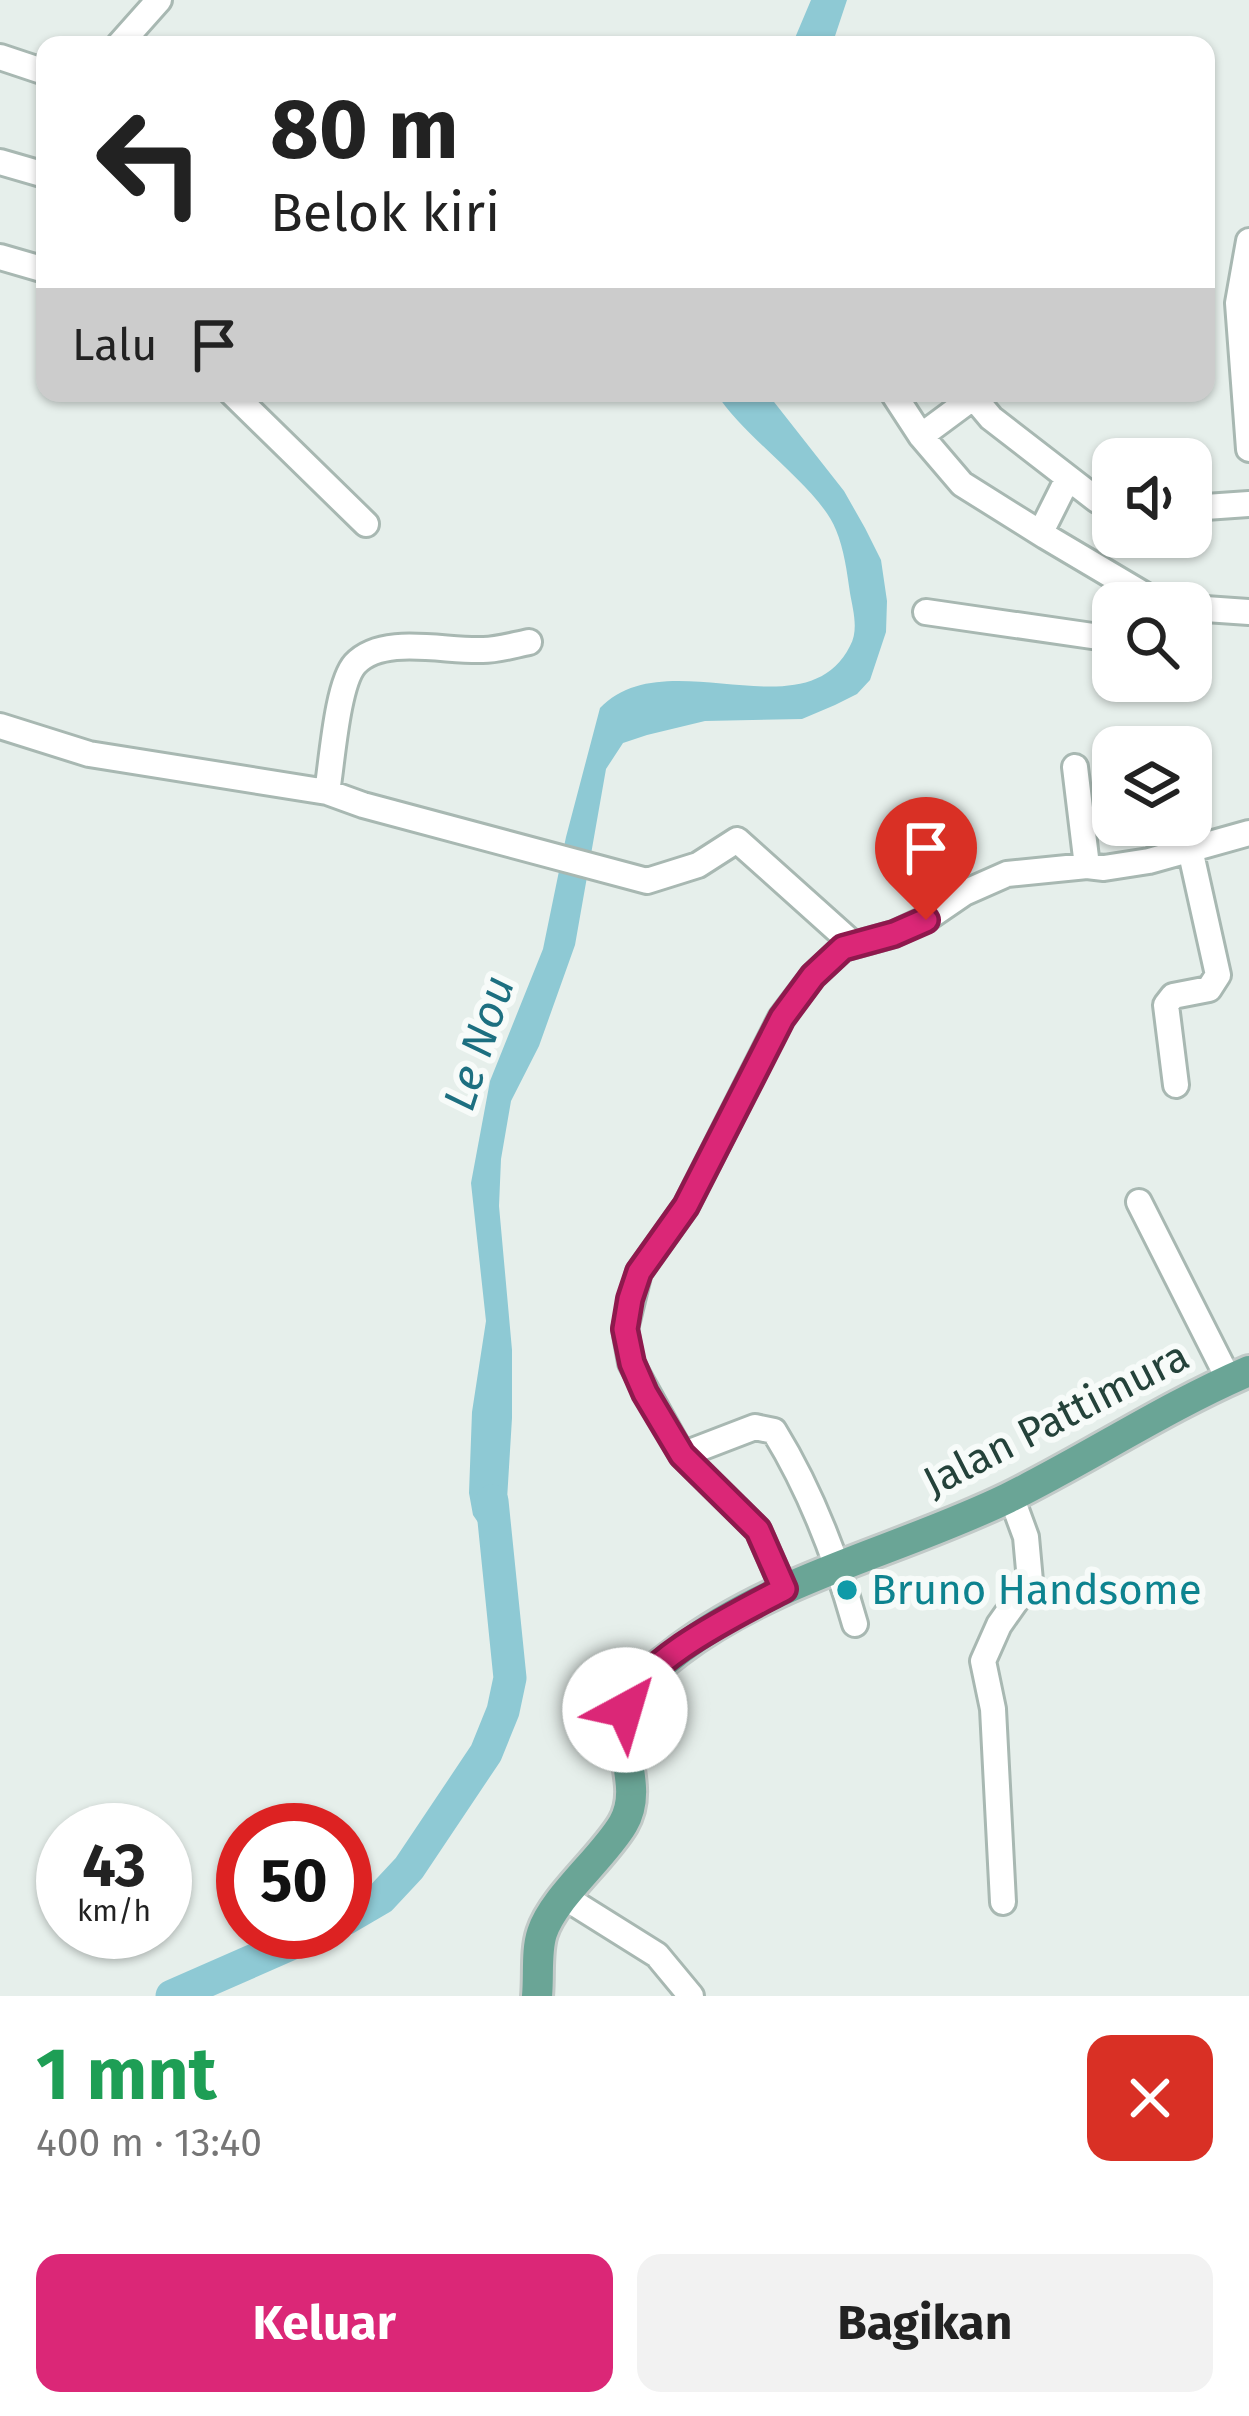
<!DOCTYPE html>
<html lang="id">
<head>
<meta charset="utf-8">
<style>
  body { margin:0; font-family:"Fira Sans",sans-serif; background:#f2f2f2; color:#222; height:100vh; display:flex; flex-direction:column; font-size:45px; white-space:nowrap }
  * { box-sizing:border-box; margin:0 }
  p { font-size:39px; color:#767676 }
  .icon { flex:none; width:66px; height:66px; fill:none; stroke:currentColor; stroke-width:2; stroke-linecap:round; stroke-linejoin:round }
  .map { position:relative; height:1996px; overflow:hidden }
  .drawer { display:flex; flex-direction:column; background:#fff; flex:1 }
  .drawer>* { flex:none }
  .hud { position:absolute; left:36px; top:36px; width:1179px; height:366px; border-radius:24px; box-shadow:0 3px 9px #0004; background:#fff; color:#222; overflow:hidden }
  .tools { position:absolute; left:1092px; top:438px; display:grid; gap:24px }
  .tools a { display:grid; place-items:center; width:120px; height:120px; border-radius:24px; background:#fff; box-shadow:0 3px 9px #0004; font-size:60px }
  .speed { position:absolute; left:36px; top:1803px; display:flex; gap:24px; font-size:60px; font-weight:700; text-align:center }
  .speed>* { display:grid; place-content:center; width:156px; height:156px; border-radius:50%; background:#fff; box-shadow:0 3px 9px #0004; line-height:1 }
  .speed small { font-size:30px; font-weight:400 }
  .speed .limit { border:18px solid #d22; background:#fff; color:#111 }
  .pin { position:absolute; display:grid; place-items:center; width:102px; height:102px; color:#fff; margin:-123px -51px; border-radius:50% 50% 50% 0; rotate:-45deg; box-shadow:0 0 12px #0007 }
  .pin .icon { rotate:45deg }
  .me { position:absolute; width:132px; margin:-66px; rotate:39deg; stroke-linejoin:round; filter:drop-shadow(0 0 9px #0008) }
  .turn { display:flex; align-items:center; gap:42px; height:252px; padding:0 36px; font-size:54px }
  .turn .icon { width:156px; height:156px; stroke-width:2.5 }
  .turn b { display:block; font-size:84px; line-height:102px }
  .then { display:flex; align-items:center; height:114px; padding:0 36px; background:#0003; gap:24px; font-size:45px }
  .round { display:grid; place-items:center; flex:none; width:126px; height:126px; border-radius:24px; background:#f2f2f2 }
  .overview { display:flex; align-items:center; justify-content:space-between; height:204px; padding:0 36px }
  h1 { font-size:72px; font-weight:700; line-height:90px; color:#1e9e55 }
  .cta { display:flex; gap:24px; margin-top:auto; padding:24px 36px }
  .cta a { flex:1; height:138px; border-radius:24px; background:#db2777; color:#fff; font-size:48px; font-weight:700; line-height:138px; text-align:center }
  .cta a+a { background:#f2f2f2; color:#222 }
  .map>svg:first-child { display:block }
  .water { fill:#8ec9d4 }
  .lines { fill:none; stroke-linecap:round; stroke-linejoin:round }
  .river { stroke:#8ec9d4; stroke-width:33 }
  .minor-casing { stroke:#a8b8b2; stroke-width:30 }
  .major-casing { stroke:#c2cac8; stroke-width:36 }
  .minor { stroke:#fff; stroke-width:24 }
  .major { stroke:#6aa596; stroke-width:30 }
  .route-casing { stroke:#8e194d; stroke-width:30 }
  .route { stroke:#db2777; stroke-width:21 }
  .culture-dot { fill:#0f9aa8; stroke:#f7fbf9; stroke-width:4.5 }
  .labels { text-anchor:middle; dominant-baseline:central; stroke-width:12; stroke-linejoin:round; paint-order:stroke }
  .street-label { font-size:42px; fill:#24423a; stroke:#f7fbf9 }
  .culture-label { font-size:42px; fill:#0d838f; stroke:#f7fbf9; text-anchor:start }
  .water-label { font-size:45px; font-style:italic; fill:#1c6f80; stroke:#f7fbf9 }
</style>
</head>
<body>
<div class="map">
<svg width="1249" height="1996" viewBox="0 0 1249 1996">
  <rect width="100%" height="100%" fill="#e6efeb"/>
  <path class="water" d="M811,0h36l-15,45h-40z
    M716,393h51l77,98 21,37 16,32 6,41 -1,31 -16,48 -13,14 -22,11 -33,14 -97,2 -58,14 -24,8 -17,26 -31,176 -36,101 -28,55 -10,58 -2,47 13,144v68l-6,98 -11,31 -22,-32 -4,-22 3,-81 14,-91 -15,-138 19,-102 53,-132 23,-112 34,-129c66,-69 205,27 250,-62 9,-16 3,-36 0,-53 -3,-21 -6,-44 -14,-63 -17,-43 -91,-91 -120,-137z"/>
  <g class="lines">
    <path class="river" d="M345,1919l36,-21 28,-30 77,-115 17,-42 7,-33 -18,-177
      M172,1996l146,-64"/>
    <defs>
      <path id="minor" d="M119,45l40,-45
        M0,57l45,15
        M0,162l45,13
        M1249,241l-11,62 11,146
        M0,257l45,13
        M232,393l134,131
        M893,393l28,43 41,48 83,52
        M970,393l21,25 106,82 16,7
        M921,436l58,-43
        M1068,478l-25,50 2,8 113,67
        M1191,508l58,-4
        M1191,608l58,4
        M926,612l187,27
        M0,726l89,28 238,38 36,13 284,76 51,-16 39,-25 116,104
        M1075,767l12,99
        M327,792c5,-29 10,-108 28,-128 28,-30 91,-12 128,-14 15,0 31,-5 46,-8
        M1176,1085l-10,-80 7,-9 36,-7 9,-14 -28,-126
        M1139,1202l90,178
        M682,1455l73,-28 19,4c37,60 62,126 81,193
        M784,1589l-26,-59 -76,-75 -51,-92 -6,-34 14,-57 47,-66 95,-188 32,-42 30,-28 51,-14 32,-15 38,-26 43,-19 80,-8 17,2 45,-7 100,-28
        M566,1898l91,57 34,41
        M1003,1902l-10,-193 -10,-48 16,-36 31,-44 -4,-44 -15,-41"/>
      <path id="major" d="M537,1996c2,-20 -1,-45 5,-63 11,-35 61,-75 81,-109 25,-42 -18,-93 9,-132 12,-17 31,-29 47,-42 99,-74 220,-99 329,-152 81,-40 157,-91 241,-127"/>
    </defs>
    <use href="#minor" class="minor-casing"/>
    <use href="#major" class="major-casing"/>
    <use href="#minor" class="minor"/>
    <use href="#major" class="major"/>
  </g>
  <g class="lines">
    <defs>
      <path id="route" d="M625,1710c12,-49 116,-98 159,-121l-26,-59 -76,-75 -37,-62 -13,-30 -7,-34 5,-30 9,-27 47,-66 96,-188 31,-42 30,-28 51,-14 32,-14"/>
    </defs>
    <use href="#route" class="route-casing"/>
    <use href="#route" class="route"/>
  </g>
  <circle class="culture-dot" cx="847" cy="1590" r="12"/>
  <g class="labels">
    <g class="street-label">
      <text transform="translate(1056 1419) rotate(-27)">Jalan Pattimura</text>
    </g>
    <g class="culture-label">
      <text x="871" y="1590">Bruno Handsome</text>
    </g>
    <g class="water-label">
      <text transform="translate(479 1043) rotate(-72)">Le Nou</text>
    </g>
  </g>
</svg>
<div class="tools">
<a><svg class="icon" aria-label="sound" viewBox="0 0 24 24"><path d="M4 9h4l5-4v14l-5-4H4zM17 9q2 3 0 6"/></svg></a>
<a><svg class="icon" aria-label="search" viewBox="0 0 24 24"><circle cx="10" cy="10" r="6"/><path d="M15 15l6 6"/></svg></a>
<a><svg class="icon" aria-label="layers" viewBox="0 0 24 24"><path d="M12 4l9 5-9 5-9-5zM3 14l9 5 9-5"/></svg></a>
</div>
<div class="speed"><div>43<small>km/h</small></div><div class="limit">50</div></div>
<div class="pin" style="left:926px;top:920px;background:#d93025"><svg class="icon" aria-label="arrive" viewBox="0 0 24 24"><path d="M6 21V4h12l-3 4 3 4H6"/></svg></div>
<svg class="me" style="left:625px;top:1710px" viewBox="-20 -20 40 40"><circle r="19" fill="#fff"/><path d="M0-13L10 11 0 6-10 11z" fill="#db2777"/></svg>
<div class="hud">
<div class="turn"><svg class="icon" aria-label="left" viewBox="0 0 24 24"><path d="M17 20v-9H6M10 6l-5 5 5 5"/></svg><div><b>80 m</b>Belok kiri</div></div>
<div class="then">Lalu<svg class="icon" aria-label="arrive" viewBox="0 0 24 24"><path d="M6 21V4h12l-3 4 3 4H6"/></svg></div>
</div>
</div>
<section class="drawer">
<div class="overview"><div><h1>1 mnt</h1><p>400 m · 13:40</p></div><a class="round" style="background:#d93025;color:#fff"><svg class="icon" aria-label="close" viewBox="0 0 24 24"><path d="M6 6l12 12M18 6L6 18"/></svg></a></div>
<div class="cta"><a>Keluar</a><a>Bagikan</a></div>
</section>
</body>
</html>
